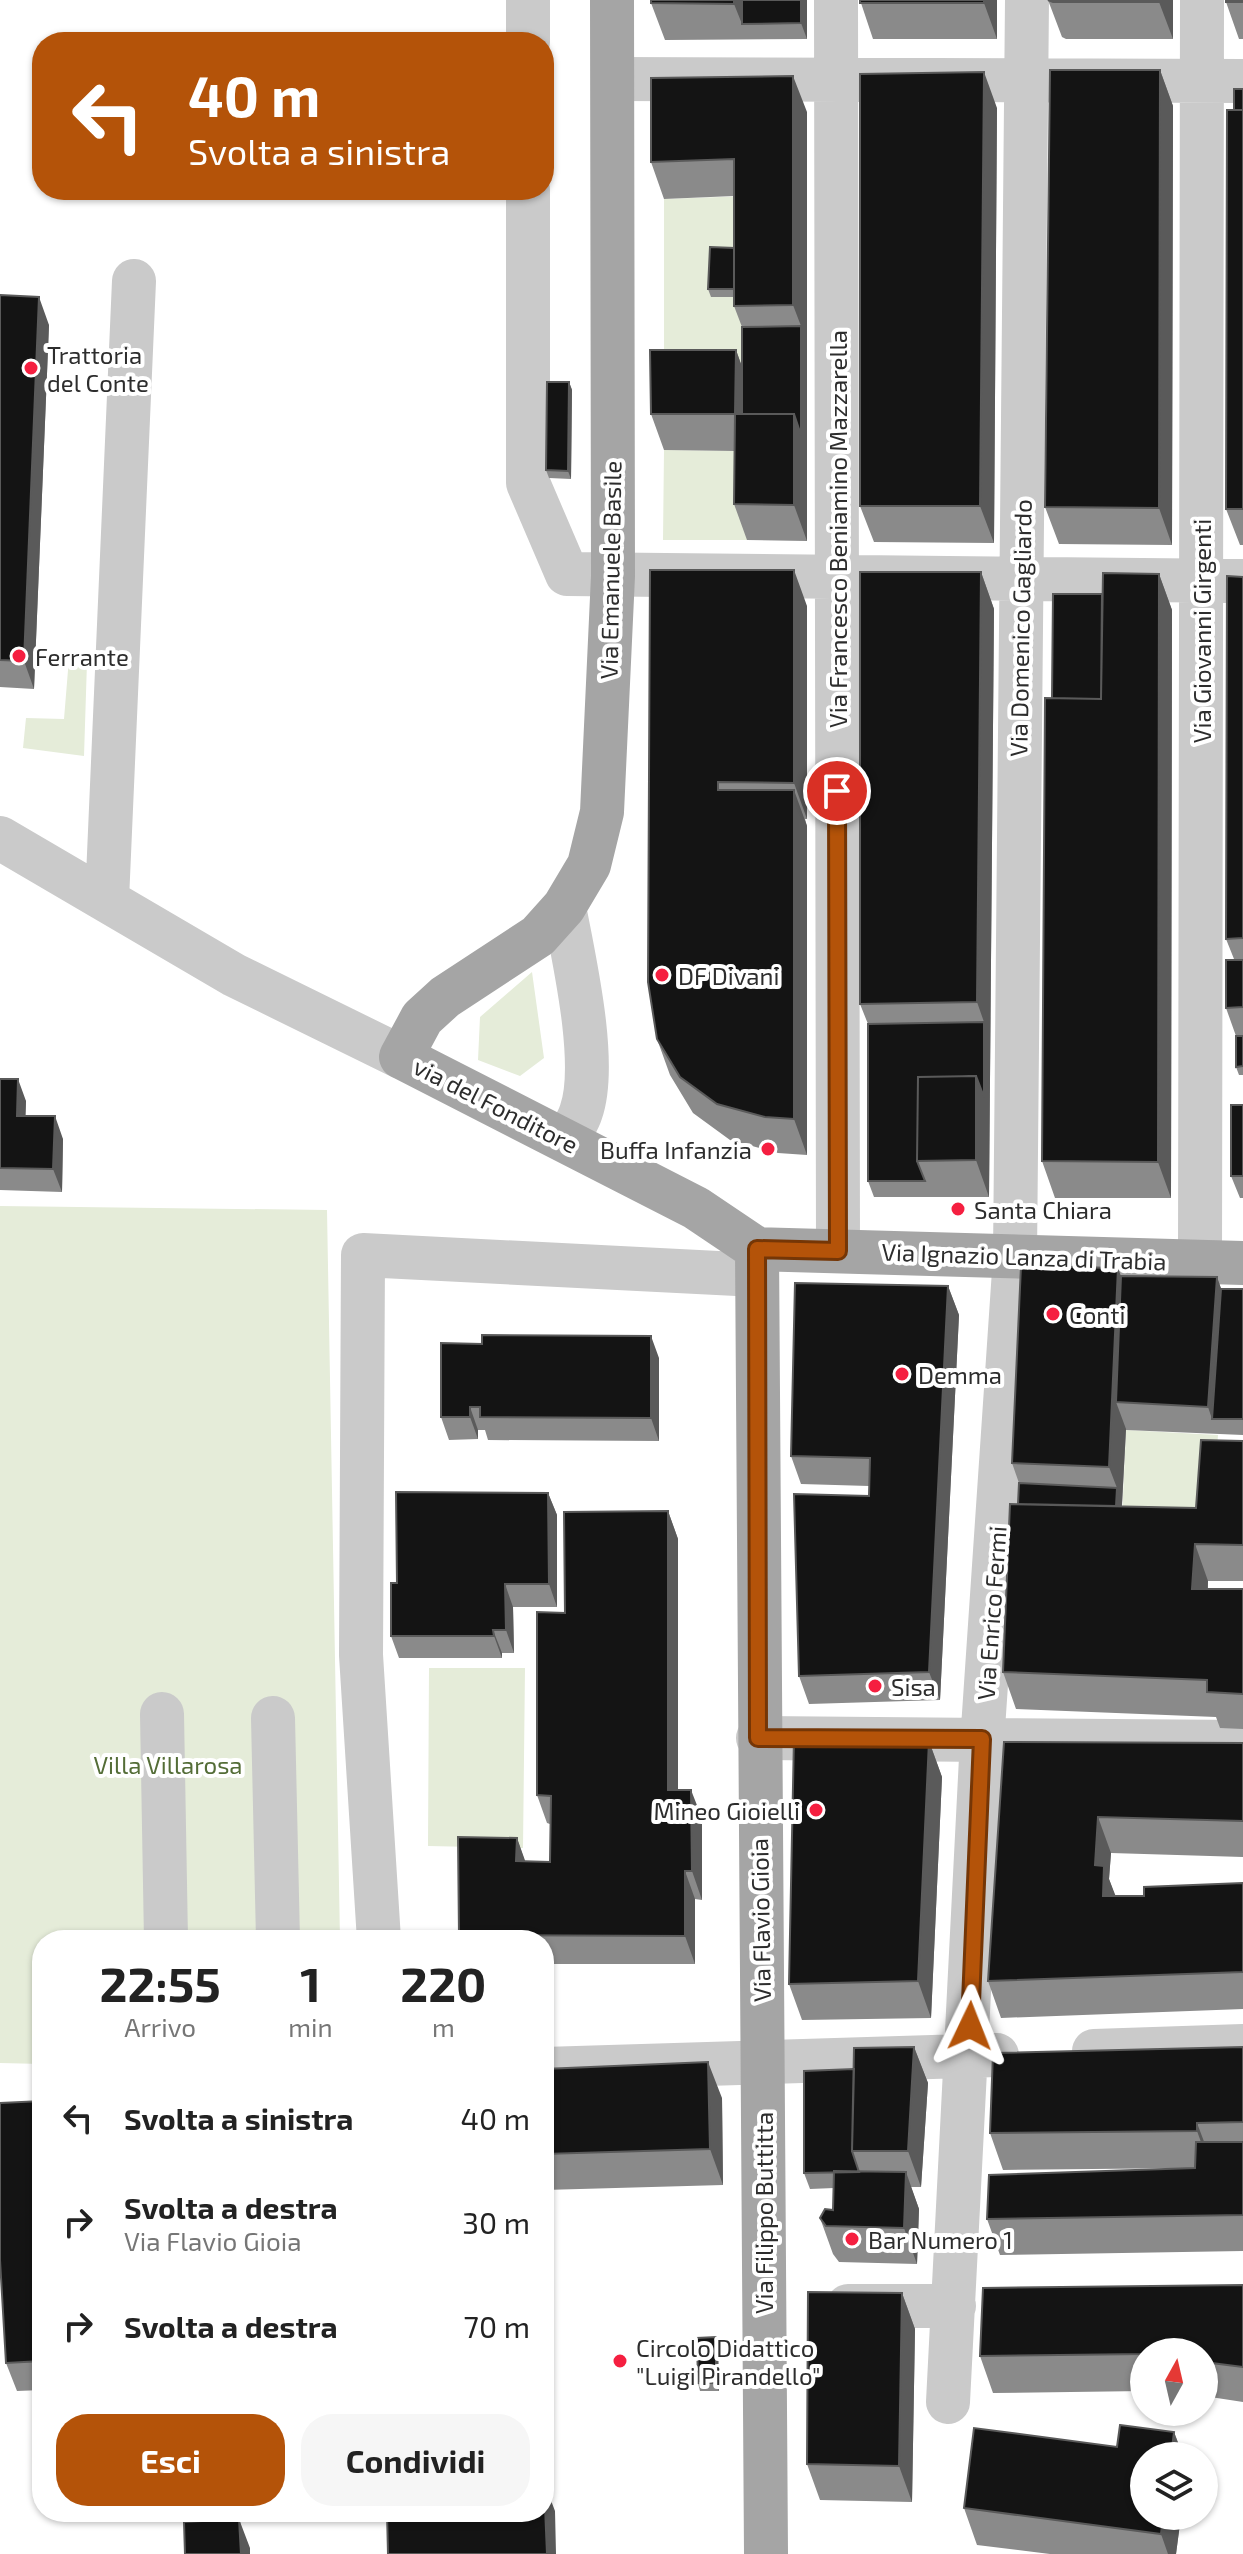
<!DOCTYPE html>
<html lang="it">
<head>
<meta charset="utf-8">
<style>
  body { margin:0; font-family:"Exo 2",sans-serif; background:#f6f6f6; color:#222; height:100vh; display:flex; flex-direction:column; font-size:30px; white-space:nowrap }
  * { box-sizing:border-box; margin:0 }
  p { font-size:26px; color:#767676 }
  .icon { flex:none; width:44px; height:44px; fill:none; stroke:currentColor; stroke-width:2; stroke-linecap:round; stroke-linejoin:round }
  .map { position:relative; flex:1; overflow:hidden }
  .side { position:absolute; left:32px; top:1930px; width:522px; height:592px; display:flex; flex-direction:column; background:#fff; border-radius:32px; box-shadow:0 2px 6px #0004 }
  .side>* { flex:none }
  .hud { position:absolute; left:32px; top:32px; width:522px; height:168px; border-radius:32px; box-shadow:0 2px 6px #0004; background:#b45309; color:#fff; overflow:hidden }
  .needle { width:52px; rotate:8deg }
  .buttons { position:absolute; left:1130px; top:2338px; display:grid; gap:16px }
  .buttons a { display:grid; place-items:center; width:88px; height:88px; border-radius:50%; background:#fff; box-shadow:0 2px 6px #0004; font-size:40px }
  .pin { position:absolute; display:grid; place-items:center; width:68px; height:68px; color:#fff; margin:-34px; border:4px solid #fff; border-radius:50%; box-shadow:0 2px 8px #0007 }
  .me { position:absolute; width:88px; margin:-44px; rotate:2deg; stroke-linejoin:round; filter:drop-shadow(0 0 6px #0008) }
  .turn { display:flex; align-items:center; gap:28px; height:168px; padding:0 24px; font-size:36px }
  .turn .icon { width:104px; height:104px; stroke-width:2.5 }
  .turn b { display:block; font-size:56px; line-height:68px }
  .eta { display:flex; justify-content:space-evenly; align-items:center; height:136px; text-align:center }
  .eta b { font-size:48px; font-weight:700; line-height:56px }
  .action { display:flex; gap:16px; margin-top:auto; padding:16px 24px }
  .action a { flex:1; height:92px; border-radius:32px; background:#b45309; color:#fff; font-size:32px; font-weight:700; line-height:92px; text-align:center }
  .action a+a { background:#f6f6f6; color:#222 }
  ul { padding:0; list-style:none }
  li { display:flex; align-items:center; gap:24px; height:104px; padding:0 24px }
  li div { flex:1 }
  li b { display:block; font-size:30px }
  li em { font-style:normal }
  .map>svg:first-child { display:block }
  .green { fill:#e5ecd9 }
  .lines { fill:none; stroke-linecap:round; stroke-linejoin:round }
  .minor { stroke:#cacaca; stroke-width:44 }
  .major { stroke:#a5a5a5; stroke-width:44 }
  .wall { fill:#8a8a8a }
  .shaded-wall { fill:#5a5a5a }
  .building { fill:#141414; stroke:#5a5a5a; stroke-width:2 }
  .route-casing { stroke:#753606; stroke-width:20 }
  .route { stroke:#b45309; stroke-width:14 }
  .poi-dot { fill:#f51f40; stroke:#fff; stroke-width:3 }
  .labels { text-anchor:middle; dominant-baseline:central; stroke-width:8; stroke-linejoin:round; paint-order:stroke }
  .poi-label { font-size:24px; fill:#2d2d2d; stroke:#fff; text-anchor:start }
  .street-label { font-size:24px; fill:#2d2d2d; stroke:#fff }
  .park-label { font-size:24px; fill:#546d37; stroke:#fff }
</style>
</head>
<body>
<div class="map">
<svg width="1243" height="2554" viewBox="0 0 1243 2554">
  <rect width="100%" height="100%" fill="#fff"/>
  <path class="green" d="M748,196l1,36 -38,65 38,-1v90l-85,1v-188z
    M664,450l84,1 -1,89h-84z
    M69,658l18,4 -3,94 -61,-8 3,-30 38,1z
    M532,972l12,86 -24,18 -42,-16 2,-43z
    M0,1206l327,4 13,730h-298v124l-42,-1z
    M1126,1430l92,5 -8,109 -89,-4z
    M429,1668h96l-2,180 -95,-2z"/>
  <g class="lines">
    <path class="minor" d="M528,0v42
      M836,0l2,1251
      M613,79l630,2
      M528,190v293l39,91 676,7
      M0,838l234,137 167,82
      M107,900l27,-619
      M564,907c10,52 34,157 17,205 -3,10 -10,19 -14,29
      M1200,1262l2,-1262
      M162,1714l4,226
      M273,1718l5,222
      M758,1738l485,4
      M379,1940l-18,-285 2,-400 394,20
      M1094,2051l149,-5
      M544,2069l453,-14
      M848,2306h106
      M948,2402l33,-644 34,-502 12,-1256"/>
    <path class="major" d="M612,0l1,576 -11,236 -13,53 -25,42 -26,29 -93,61 -23,21 -21,39 295,151 61,41
      M757,1249l9,1305
      M757,1249l486,14"/>
  </g>
  <path class="wall" d="M807,0v39l-142,1 -14,-37z
    M860,0h137v39h-124z
    M1048,0h125v39h-107l-4,-2z
    M1243,0v39h-4l-13,-37z
    M1160,70l13,36 -1,439 -113,-1 -14,-37z
    M1243,89v456h-3l-14,-36 8,-399z
    M997,108l-3,435 -120,-1 -14,-36z
    M807,112v429l-60,-1 -13,-36v-53l-70,-1 -13,-36 85,-64 6,17v-40l-8,-21v-9h-23l-3,-8 26,-41v-52l-70,3 -13,-37z
    M0,295l49,30 -15,364 -34,-2z
    M569,382l3,8 -1,89 -22,-1 -3,-8z
    M650,570l157,36v213h-2l2,7v329l-29,-2 -48,-13 -37,-27 -23,-38 -13,-36z
    M981,572l13,37 -5,588h-115l-6,-16v-157l-8,-20z
    M1159,574l13,36 -1,588h-116l-13,-37 10,-463 50,-104z
    M1243,577v498h-4l-3,-8v-31l-10,-28 8,-49 -8,-20z
    M0,1079l26,22 -1,15 38,23 -1,53 -62,-2z
    M1243,1105v93h-3l-9,-22z
    M1121,1276l96,1 4,12h22v146l-117,-5v-1l-4,77 74,2 47,-67v140h-35v8h35v140l-23,-1 -4,-11 -200,-8 -13,-37 15,-168 1,-21 -7,-20z
    M948,1286l11,29 -19,385 -131,4 -10,-28 70,-180v-10l-68,-2 -10,-28z
    M441,1343l218,15v83l-171,-1 -3,-10h-7v9l-29,1 -8,-23z
    M548,1493l9,22v92h-44l1,46h-12v5h-103l-8,-22 6,-53z
    M668,1511l10,28v251l24,28v82l-7,-1v65h-151v-24h-84l-1,-5 58,-97 8,24h25v-38l-3,-1 -10,-28 28,-182z
    M929,1741l13,36 -11,241 -129,2 -13,-36z
    M1004,1742l239,1v114l-132,-4 -2,26 6,17h29l99,-13v126l-242,9 -13,-37z
    M914,2047l14,36 -7,104h-10l8,22 -2,55 -78,-2 -6,-8 -13,-36 13,-8 1,-22 -24,1 -6,-16 50,-104z
    M1243,2047v204l-243,4 -13,-36 207,-51 -191,2 -13,-37z
    M544,2069l178,29 1,87 -179,5z
    M42,2101v289l-25,1 -11,-28z
    M1243,2285v117l-39,-6v-44h-60v39l-151,2 -13,-37z
    M902,2293l13,36 -3,173 -92,-2 -13,-36z
    M716,2337l2,9 1,45h-19l-2,-8z
    M1174,2432l9,24h-39l37,60 -5,38h-126l-73,-9 -13,-37 153,-61z"/>
  <path class="shaded-wall" d="M734,0h14l-6,24 -8,-20z
    M801,0h6v39l-6,-16z
    M984,0h13v39l-13,-36z
    M1159,0h14v39l-14,-37z
    M1160,70l13,36 -1,439 -13,-37z
    M984,72l13,36 -3,435 -14,-37z
    M793,76l14,36v429l-13,-36v-91l7,-88 -8,-21z
    M39,297l10,28 -15,364 -10,-28z
    M736,350l13,36 -1,49 -13,-21z
    M569,382l3,8 -1,89 -3,-8z
    M794,570l13,36v213l-13,-36z
    M981,572l13,37 -5,588 -13,-37v-84l8,-54 -7,-20z
    M1159,574l13,36 -1,588 -13,-36z
    M794,790l13,36v329l-13,-36z
    M18,1079l8,22 -1,37 -8,-22z
    M55,1116l8,23 -1,53 -9,-23z
    M1118,1268l13,36 -15,98 10,27 -6,111 -5,-16 2,-36 -8,-21z
    M1217,1277l10,28 -15,114 -4,-12z
    M948,1286l11,29 -19,385 -11,-28z
    M651,1336l8,22v83l-8,-23z
    M470,1407l8,23v9l-8,-22z
    M548,1493l9,22v92l-8,-23z
    M668,1511l10,28v279l-10,-28z
    M1195,1544l13,37 -2,44 -14,-36z
    M505,1584l8,23 1,46 -8,-23z
    M493,1630l9,23v5l-8,-22z
    M929,1741l13,36 -11,241 -13,-37z
    M691,1790l11,28v82l-10,-29z
    M1098,1817l13,36 -2,26 9,23 -15,-6 -8,-31z
    M517,1838l10,28 -11,-5z
    M685,1871l10,28v65l-10,-28z
    M914,2047l14,36 -7,104 -13,-36z
    M708,2062l14,36 1,87 -13,-36z
    M1197,2123l14,37 -1,7 -13,-36z
    M906,2172l13,37 -2,55 -13,-36z
    M902,2293l13,36 -3,173 -13,-36z
    M716,2337l2,9 1,45 -3,-8z
    M1174,2432l9,24h-12z
    M544,2482l11,29 1,43h-9z
    M1163,2516h18l-5,38h-8l-7,-20z
    M239,2519l11,29v6h-9z"/>
  <path class="building" d="M651,0h83v4l-83,-1z
    M742,0h59v23l-59,1z
    M860,0h124v3h-124z
    M1048,0h111v2h-106z
    M1226,0h17v2h-17z
    M1050,70h110l-1,438 -114,-1z
    M984,72l-4,434h-120v-432z
    M793,76v229l-59,1v-147l-83,3v-84z
    M1234,89h9v21h-9z
    M1227,110h16v399h-17z
    M710,247l24,1v41h-26z
    M0,295l39,2 -15,364 -24,-1z
    M801,326v109l-7,-21h-52v-87z
    M650,350h86l-1,64h-84z
    M547,382h22l-1,89 -22,-1z
    M735,414h59v91l-60,-1z
    M650,570h144v213l-76,-1v8h76v329l-29,-2 -48,-13 -37,-27 -23,-38 -9,-57z
    M860,572h121l-4,430 -117,2z
    M1103,573l56,1 -1,588 -116,-1 3,-463 56,1z
    M1227,576l16,1v361l-17,1z
    M1053,594h49l-1,105 -49,-1z
    M1226,960h17v47l-17,1z
    M984,1022v75l-8,-21 -58,1 -1,84 8,20h-57v-157z
    M1236,1036h7v30l-7,1z
    M976,1076v84l-59,1 1,-84z
    M0,1079h18l-1,37h38l-2,53 -53,-1z
    M1231,1105h12v71h-12z
    M1021,1266l97,2 -9,199 -97,-4z
    M1121,1276l96,1 -9,130 -92,-5z
    M795,1283l153,3 -19,386 -130,4 -5,-182 75,2 1,-38 -79,-2z
    M1221,1289h22v130h-31z
    M482,1335l169,1v82l-171,-1v-10h-10v10h-29v-74l41,1z
    M1201,1440l42,1v104l-48,-1 -3,45h51v105l-36,-2v-12l-204,-8 7,-168 186,4z
    M1019,1483l98,5 -1,18 -98,-2z
    M396,1492l152,1 1,91h-44l1,46h-13l1,6h-103v-53h6z
    M668,1511v279h23l1,81h-7v65l-226,-1 -1,-98 59,1 -1,23 34,1 1,-66 -14,-1v-183l28,1 -1,-101z
    M794,1737l135,4 -11,240 -129,3z
    M1004,1742l239,1v78l-145,-4 -3,48 9,1 -1,30h41v-9l99,-4v89l-255,9z
    M914,2047l-6,104h-56l2,-103z
    M1243,2047v75l-46,1v8l-207,2 3,-80z
    M708,2062l2,87 -166,5v-85z
    M854,2069l-2,82 7,21 -55,1v-102z
    M42,2101v260l-36,2 -6,-103v-157z
    M1196,2142h47v73l-256,4 2,-44 206,-7z
    M834,2171l72,1 -2,56 -78,-2 -6,-8 5,-9 8,1z
    M1243,2285v82l-39,-5v-10h-60v2l-164,2 3,-68z
    M808,2292l94,1 -3,173 -92,-2z
    M716,2337v46h-18l-1,-45z
    M1120,2425l54,7 -3,24h-27v60h19l-2,18 -197,-26 10,-80 143,19z
    M544,2482l3,72h-159l-1,-42h157z
    M239,2519l2,35h-56l-1,-32z"/>
  <g class="lines">
    <defs>
      <path id="route" d="M837,791l1,460 -81,-2 1,489 224,1 -12,287"/>
    </defs>
    <use href="#route" class="route-casing"/>
    <use href="#route" class="route"/>
  </g>
  <g class="poi-dot">
    <circle cx="31" cy="368" r="8"/>
    <circle cx="19" cy="656" r="8"/>
    <circle cx="662" cy="975" r="8"/>
    <circle cx="768" cy="1149" r="8"/>
    <circle cx="958" cy="1209" r="8"/>
    <circle cx="1053" cy="1314" r="8"/>
    <circle cx="902" cy="1374" r="8"/>
    <circle cx="875" cy="1686" r="8"/>
    <circle cx="816" cy="1810" r="8"/>
    <circle cx="852" cy="2239" r="8"/>
    <circle cx="620" cy="2361" r="8"/>
  </g>
  <g class="labels">
    <g class="poi-label">
      <text x="47" y="354">Trattoria<tspan x="47" dy="28">del Conte</tspan></text>
      <text x="35" y="656">Ferrante</text>
      <text x="678" y="975">DF Divani</text>
      <text x="752" y="1149" text-anchor="end">Buffa Infanzia</text>
      <text x="974" y="1209">Santa Chiara</text>
      <text x="1069" y="1314">Conti</text>
      <text x="918" y="1374">Demma</text>
      <text x="891" y="1686">Sisa</text>
      <text x="800" y="1810" text-anchor="end">Mineo Gioielli</text>
      <text x="868" y="2239">Bar Numero 1</text>
      <text x="636" y="2347">Circolo Didattico<tspan x="636" dy="28">"Luigi Pirandello"</tspan></text>
    </g>
    <g class="street-label">
      <text transform="translate(837 529) rotate(-90)">Via Francesco Beniamino Mazzarella</text>
      <text transform="translate(610 570) rotate(-89)">Via Emanuele Basile</text>
      <text transform="translate(1020 628) rotate(-89)">Via Domenico Gagliardo</text>
      <text transform="translate(1201 631) rotate(-90)">Via Giovanni Girgenti</text>
      <text transform="translate(496 1105) rotate(27)">via del Fonditore</text>
      <text transform="translate(1024 1256) rotate(2)">Via Ignazio Lanza di Trabia</text>
      <text transform="translate(991 1613) rotate(-86)">Via Enrico Fermi</text>
      <text transform="translate(760 1920) rotate(-91)">Via Flavio Gioia</text>
      <text transform="translate(763 2213) rotate(-90)">Via Filippo Buttitta</text>
    </g>
    <g class="park-label">
      <text x="168" y="1764">Villa Villarosa</text>
    </g>
  </g>
</svg>
<div class="buttons">
<a><svg class="needle" viewBox="-14 -14 28 28"><path d="M0-13l5 13h-10z" fill="#e53935"/><path d="M0 13l5-13h-10z" fill="#767676"/></svg></a>
<a><svg class="icon" aria-label="layers" viewBox="0 0 24 24"><path d="M12 4l9 5-9 5-9-5zM3 14l9 5 9-5"/></svg></a>
</div>
<div class="pin" style="left:837px;top:791px;background:#d93025"><svg class="icon" aria-label="arrive" viewBox="0 0 24 24"><path d="M6 21V4h12l-3 4 3 4H6"/></svg></div>
<svg class="me" style="left:970px;top:2026px" viewBox="-20 -20 40 40"><path d="M0-17L14 15 0 8-14 15z" fill="#b45309" stroke="#fff" stroke-width="4"/></svg>
<div class="hud">
<div class="turn"><svg class="icon" aria-label="left" viewBox="0 0 24 24"><path d="M17 20v-9H6M10 6l-5 5 5 5"/></svg><div><b>40 m</b>Svolta a sinistra</div></div>
</div>
<section class="side">
<div class="eta">
<div><b>22:55</b><p>Arrivo</p></div>
<div><b>1</b><p>min</p></div>
<div><b>220</b><p>m</p></div>
</div>
<ul>
<li><svg class="icon" aria-label="left" viewBox="0 0 24 24"><path d="M17 20v-9H6M10 6l-5 5 5 5"/></svg><div><b>Svolta a sinistra</b></div><em>40 m</em></li>
<li><svg class="icon" aria-label="right" viewBox="0 0 24 24"><path d="M7 20v-9h11M14 6l5 5-5 5"/></svg><div><b>Svolta a destra</b><p>Via Flavio Gioia</p></div><em>30 m</em></li>
<li><svg class="icon" aria-label="right" viewBox="0 0 24 24"><path d="M7 20v-9h11M14 6l5 5-5 5"/></svg><div><b>Svolta a destra</b></div><em>70 m</em></li>
</ul>
<div class="action"><a>Esci</a><a>Condividi</a></div>
</section>
</div>
</body>
</html>
